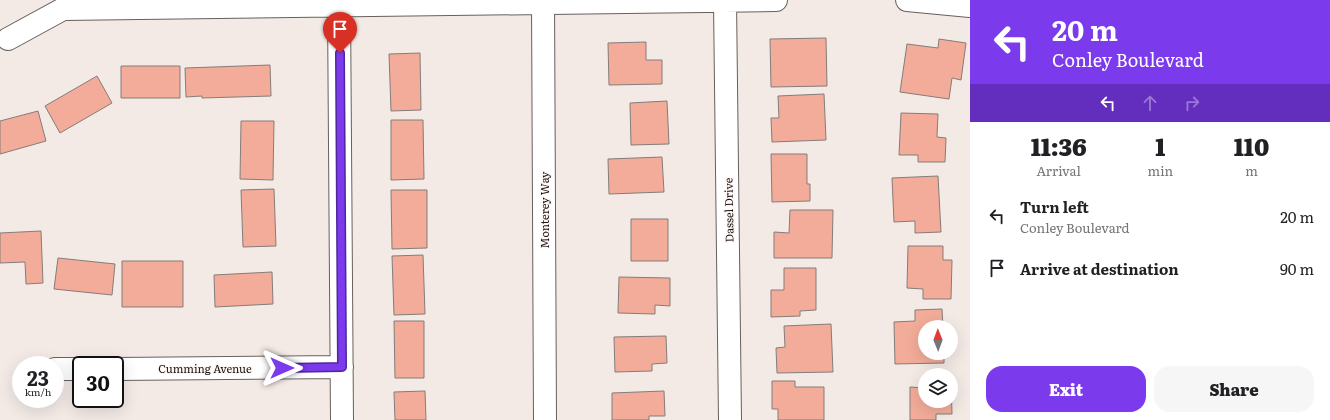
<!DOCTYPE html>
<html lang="en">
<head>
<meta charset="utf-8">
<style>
  body { margin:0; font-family:Literata,serif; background:#f6f6f6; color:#202124; height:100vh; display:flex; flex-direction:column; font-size:15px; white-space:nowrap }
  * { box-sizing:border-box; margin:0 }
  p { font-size:13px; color:#757577 }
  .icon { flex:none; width:22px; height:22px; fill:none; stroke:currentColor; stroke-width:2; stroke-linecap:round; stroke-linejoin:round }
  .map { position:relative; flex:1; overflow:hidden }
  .details { display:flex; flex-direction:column; background:#fff; width:360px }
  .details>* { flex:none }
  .top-card { background:#7c3aed; color:#fff; overflow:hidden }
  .needle { width:26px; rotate:359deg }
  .controls { position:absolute; left:918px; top:320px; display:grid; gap:8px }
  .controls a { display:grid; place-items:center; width:40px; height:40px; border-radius:50%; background:#fff; box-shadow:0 4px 16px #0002; font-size:20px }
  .speed { position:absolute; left:12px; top:356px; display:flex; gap:8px; font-size:20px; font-weight:700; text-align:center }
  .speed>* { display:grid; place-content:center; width:52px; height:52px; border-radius:50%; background:#fff; box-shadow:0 4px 16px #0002; line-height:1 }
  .speed small { font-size:10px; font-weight:400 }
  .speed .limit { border:2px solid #111; border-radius:6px; background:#fff; color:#111 }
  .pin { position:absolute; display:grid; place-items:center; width:34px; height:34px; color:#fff; margin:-41px -17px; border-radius:50% 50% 50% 0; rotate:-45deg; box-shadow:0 0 4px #0007 }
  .pin .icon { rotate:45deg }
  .me { position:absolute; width:44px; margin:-22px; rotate:90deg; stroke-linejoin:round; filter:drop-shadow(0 0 3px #0008) }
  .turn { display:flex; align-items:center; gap:14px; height:84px; padding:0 16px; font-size:18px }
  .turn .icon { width:52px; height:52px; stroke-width:2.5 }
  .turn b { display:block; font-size:28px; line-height:34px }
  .lanes { display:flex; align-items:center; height:38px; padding:0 16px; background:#0003; justify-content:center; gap:20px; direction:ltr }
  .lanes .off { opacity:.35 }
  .eta { display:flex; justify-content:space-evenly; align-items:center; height:68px; text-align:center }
  .eta b { font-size:24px; font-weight:800; line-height:28px }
  .button { display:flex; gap:8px; margin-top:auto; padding:8px 16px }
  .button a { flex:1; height:46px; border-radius:16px; background:#7c3aed; color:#fff; font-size:16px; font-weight:800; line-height:46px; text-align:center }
  .button a+a { background:#f6f6f6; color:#202124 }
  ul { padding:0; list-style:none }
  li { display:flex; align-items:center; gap:12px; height:52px; padding:0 16px }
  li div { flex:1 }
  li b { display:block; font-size:15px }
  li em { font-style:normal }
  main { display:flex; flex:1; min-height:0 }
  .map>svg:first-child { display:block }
  .building { fill:#f2ac99; stroke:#857c79 }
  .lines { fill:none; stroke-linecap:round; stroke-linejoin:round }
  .minor-casing { stroke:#67605c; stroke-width:24 }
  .minor { stroke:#fff; stroke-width:22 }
  .route-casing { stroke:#51269a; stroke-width:10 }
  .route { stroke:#7c3aed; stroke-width:7 }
  .labels { text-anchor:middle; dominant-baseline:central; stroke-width:3; stroke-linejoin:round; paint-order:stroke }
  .street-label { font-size:11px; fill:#161312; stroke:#fff7f4 }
</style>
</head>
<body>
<main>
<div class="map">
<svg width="970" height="420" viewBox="0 0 970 420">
  <rect width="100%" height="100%" fill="#f3eae6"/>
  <path class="building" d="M826,38l1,48 -56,1 -1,-48z
    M939,39l27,4 -5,37 -9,-2 -3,21 -49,-7 7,-48 31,4z
    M646,42v18h16v24l-53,1 -1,-42z
    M420,53l1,57 -30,1 -2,-57z
    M270,65l1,31 -69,2v-2l-16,1 -1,-29z
    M121,66h59v32h-59z
    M97,76l15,27 -52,30 -15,-27z
    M824,94l2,46 -54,2 -1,-24h8l-1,-22z
    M667,101l2,43 -38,1 -1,-42z
    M38,111l8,30 -46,13v-33z
    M901,113l37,1 -1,23 9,1 -1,24h-27v-7h-19z
    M391,120h32l1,59 -33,1z
    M241,121h33l-1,59 -33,-1z
    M771,154h36v30h3v17l-38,1z
    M662,157l2,35 -55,2 -1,-35z
    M938,176l3,56 -26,1v-12l-21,1 -2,-44z
    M274,189l2,57 -33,1 -2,-57z
    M391,190h36v58l-35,1z
    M790,210h43l-1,48h-58v-26l15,1z
    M631,219h37v42h-37z
    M41,231l2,52 -17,1 -1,-22 -25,1v-30z
    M908,246h35v14h9l-1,39h-28v-10l-16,-1z
    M423,255l2,59 -31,1 -2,-59z
    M58,258l57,6 -3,31 -58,-6z
    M122,261h61v46h-61z
    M784,268h32v42l-16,1v5l-29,1v-27h13z
    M272,272l1,32 -58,3 -1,-32z
    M619,277l51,1v28l-15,-1v9l-37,-1z
    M942,309l1,18h-18v26h19v10l-49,1 -1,-42 21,-1v-11z
    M394,321h30v57h-29z
    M831,324l2,48 -56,1 -1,-25 9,-1 -1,-21z
    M666,336l1,27 -15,1v7l-37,1 -1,-35z
    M951,376l1,38h-16v6h-26v-33l15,1v13h26z
    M772,381h23v6h29v33h-46v-11h-6z
    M425,391l1,29h-31l-1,-28z
    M664,391l1,25h-16v4h-37v-27z"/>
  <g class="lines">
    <defs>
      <path id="minor" d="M543,0l2,420
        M907,0l63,6
        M725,1l5,419
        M339,6l3,414
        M8,39l55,-30 713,-9
        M55,369h26
        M115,369l227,-2"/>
    </defs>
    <use href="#minor" class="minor-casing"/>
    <use href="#minor" class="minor"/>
  </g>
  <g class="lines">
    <defs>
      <path id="route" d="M282,368l60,-1 -2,-314"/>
    </defs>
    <use href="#route" class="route-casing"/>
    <use href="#route" class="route"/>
  </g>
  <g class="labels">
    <g class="street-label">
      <text transform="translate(544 210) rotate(-90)">Monterey Way</text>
      <text transform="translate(728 210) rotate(-91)">Dassel Drive</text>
      <text x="205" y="368">Cumming Avenue</text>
    </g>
  </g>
</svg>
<div class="controls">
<a><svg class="needle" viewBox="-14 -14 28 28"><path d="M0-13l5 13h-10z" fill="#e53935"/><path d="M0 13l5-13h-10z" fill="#757577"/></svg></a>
<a><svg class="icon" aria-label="layers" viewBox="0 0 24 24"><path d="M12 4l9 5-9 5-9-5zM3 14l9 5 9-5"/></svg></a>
</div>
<div class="speed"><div>23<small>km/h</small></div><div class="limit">30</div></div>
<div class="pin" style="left:340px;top:53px;background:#d93025"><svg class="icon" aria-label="arrive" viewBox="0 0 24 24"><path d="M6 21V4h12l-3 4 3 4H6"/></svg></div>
<svg class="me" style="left:282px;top:368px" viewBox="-20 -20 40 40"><path d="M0-17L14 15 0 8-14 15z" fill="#7c3aed" stroke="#fff" stroke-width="4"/></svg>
</div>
<section class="details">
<div class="top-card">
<div class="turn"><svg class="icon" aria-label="left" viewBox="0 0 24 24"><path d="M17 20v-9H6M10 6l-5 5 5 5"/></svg><div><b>20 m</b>Conley Boulevard</div></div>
<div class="lanes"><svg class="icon" aria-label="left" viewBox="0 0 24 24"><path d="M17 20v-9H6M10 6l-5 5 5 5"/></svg><svg class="icon off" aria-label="ahead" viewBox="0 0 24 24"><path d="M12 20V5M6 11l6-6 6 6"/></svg><svg class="icon off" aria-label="right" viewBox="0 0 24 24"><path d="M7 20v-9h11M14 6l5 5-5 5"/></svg></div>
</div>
<div class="eta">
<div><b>11:36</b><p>Arrival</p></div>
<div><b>1</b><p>min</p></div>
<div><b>110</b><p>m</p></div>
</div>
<ul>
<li><svg class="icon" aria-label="left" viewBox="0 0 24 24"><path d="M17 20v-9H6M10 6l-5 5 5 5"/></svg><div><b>Turn left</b><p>Conley Boulevard</p></div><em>20 m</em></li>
<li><svg class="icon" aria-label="arrive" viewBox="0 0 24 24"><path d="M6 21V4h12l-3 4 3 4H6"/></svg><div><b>Arrive at destination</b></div><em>90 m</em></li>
</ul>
<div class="button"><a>Exit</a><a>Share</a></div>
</section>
</main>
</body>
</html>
